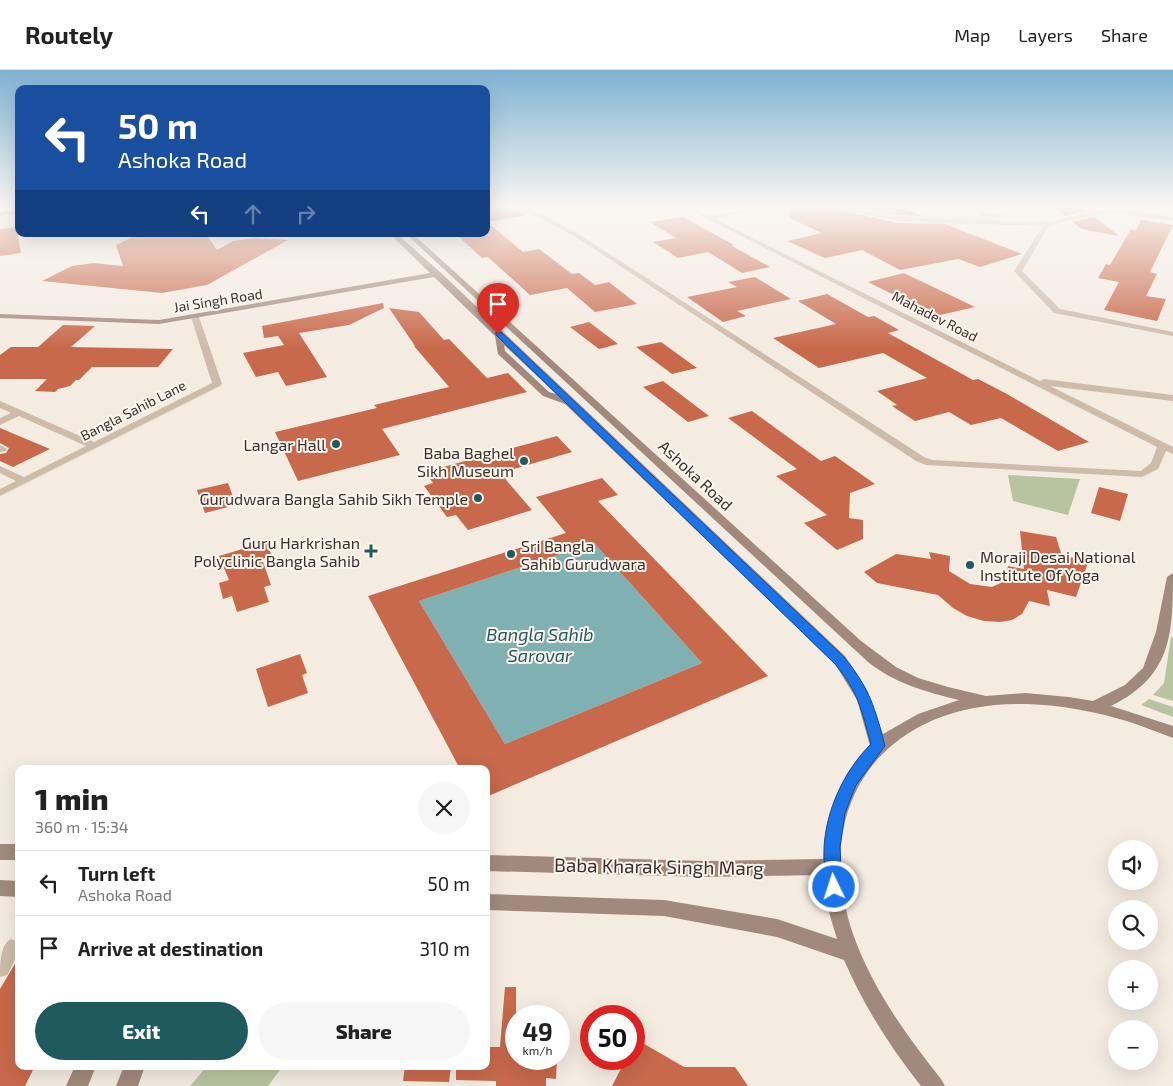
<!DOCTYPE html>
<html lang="en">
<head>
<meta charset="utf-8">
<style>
  body { margin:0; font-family:"Exo 2",sans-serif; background:#f6f6f6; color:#222; height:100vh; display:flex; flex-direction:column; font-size:19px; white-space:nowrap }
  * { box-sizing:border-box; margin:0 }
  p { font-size:16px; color:#767676 }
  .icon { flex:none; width:28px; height:28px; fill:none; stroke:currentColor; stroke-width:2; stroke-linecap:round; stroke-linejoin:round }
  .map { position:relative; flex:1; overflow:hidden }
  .side { position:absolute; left:15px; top:695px; width:475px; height:305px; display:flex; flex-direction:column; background:#fff; border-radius:10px; box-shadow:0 5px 20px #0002 }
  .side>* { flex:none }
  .banner { position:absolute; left:15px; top:15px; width:475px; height:152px; border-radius:10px; box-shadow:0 5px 20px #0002; background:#1a4fa0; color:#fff; overflow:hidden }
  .controls { position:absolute; left:1108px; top:770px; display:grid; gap:10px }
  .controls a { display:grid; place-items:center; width:50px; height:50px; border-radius:50%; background:#fff; box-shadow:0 5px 20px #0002; font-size:25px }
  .speed { position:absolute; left:505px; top:935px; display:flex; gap:10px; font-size:25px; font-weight:700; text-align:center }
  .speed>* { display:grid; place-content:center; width:65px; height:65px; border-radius:50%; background:#fff; box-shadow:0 5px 20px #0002; line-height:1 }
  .speed small { font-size:12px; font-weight:400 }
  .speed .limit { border:8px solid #d22; background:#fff; color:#111 }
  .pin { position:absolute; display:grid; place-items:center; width:42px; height:42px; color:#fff; margin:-51px -21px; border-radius:50% 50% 50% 0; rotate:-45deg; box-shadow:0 0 5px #0007 }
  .pin .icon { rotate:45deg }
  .me { position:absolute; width:55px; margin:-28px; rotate:356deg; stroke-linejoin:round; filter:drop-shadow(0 0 4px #0008) }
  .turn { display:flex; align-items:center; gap:18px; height:105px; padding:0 20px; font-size:22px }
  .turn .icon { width:65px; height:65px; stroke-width:2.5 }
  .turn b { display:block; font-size:35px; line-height:42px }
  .lanes { display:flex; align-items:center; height:48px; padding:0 20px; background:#0003; justify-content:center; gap:25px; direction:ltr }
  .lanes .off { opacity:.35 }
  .round { display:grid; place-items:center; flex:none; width:52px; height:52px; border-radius:26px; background:#f6f6f6 }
  .headline { display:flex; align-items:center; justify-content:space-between; height:85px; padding:0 20px }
  h1 { font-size:30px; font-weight:800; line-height:38px }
  .action { display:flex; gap:10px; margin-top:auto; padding:10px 20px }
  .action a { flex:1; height:58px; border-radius:30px; background:#1f5a5e; color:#fff; font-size:20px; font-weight:800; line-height:58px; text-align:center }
  .action a+a { background:#f6f6f6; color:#222 }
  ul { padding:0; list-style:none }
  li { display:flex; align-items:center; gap:15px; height:65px; padding:0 20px; border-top:1px solid #e0e0e0 }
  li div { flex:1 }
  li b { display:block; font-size:19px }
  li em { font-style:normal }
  header { display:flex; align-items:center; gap:30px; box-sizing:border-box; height:70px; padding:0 25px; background:#fff; border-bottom:1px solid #e0e0e0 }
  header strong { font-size:24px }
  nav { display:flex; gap:28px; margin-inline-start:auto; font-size:18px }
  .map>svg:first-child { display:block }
  .green { fill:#b8c4a0 }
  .water { fill:#7fb0b2 }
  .building { fill:#c8694b; fill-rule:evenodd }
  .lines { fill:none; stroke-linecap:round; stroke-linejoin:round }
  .street { fill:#cdbbac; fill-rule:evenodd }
  .secondary { fill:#a18a7d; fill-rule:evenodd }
  .route { fill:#1a73e8; stroke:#114b97 }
  .poi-dot { fill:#1f5a5e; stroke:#fbf5ee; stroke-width:2 }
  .labels { text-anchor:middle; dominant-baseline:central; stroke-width:4; stroke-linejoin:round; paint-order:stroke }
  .far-street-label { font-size:14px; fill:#3b302b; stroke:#fbf5ee }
  .poi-label { font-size:16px; fill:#3b302b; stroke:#fbf5ee; text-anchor:end }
  .street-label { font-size:16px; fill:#3b302b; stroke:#fbf5ee }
  .water-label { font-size:18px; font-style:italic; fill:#1f5a5e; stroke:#fbf5ee }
  .near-street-label { font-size:19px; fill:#3b302b; stroke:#fbf5ee }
</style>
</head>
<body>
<header>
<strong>Routely</strong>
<nav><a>Map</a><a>Layers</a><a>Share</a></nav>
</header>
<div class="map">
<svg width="1173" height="1016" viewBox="0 0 1173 1016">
  <rect width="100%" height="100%" fill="#f4ebe1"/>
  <path class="green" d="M1008,405l72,4 -12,36 -55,-14z
    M1171,567l2,1v63l-20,-6 11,-12z
    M1149,629l24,8v10l-32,-12z
    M207,996h76l-15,20h-78z"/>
  <path class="water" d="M594,473l108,120 -197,81 -86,-143z"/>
  <path class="building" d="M486,136h17l24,9 -40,7 36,30 16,-3 33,25 7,-1 16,12 14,-3 28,22 -42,8 -28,-24 -37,7 -42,-38 -6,1 -23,-21 27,-3z
    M790,136h32l76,17 47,1 77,30 -42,13 -22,-8 -58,11 -38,-20 -37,8 -38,-17 35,-8 -33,-15z
    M849,136h49l25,10 -25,-1z
    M1052,136h26l7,5 -20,5z
    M683,147l51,28 -2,1 38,21 -28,6 -34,-21 -30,6 -25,-16 23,-4 -26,-16z
    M1094,147l25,19 -37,-7 -10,-7z
    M1141,150l32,5 -23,47 7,2 -11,22 20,3 -9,22 -53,-11 15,-28 -21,-4 8,-14 4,1 21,-36 5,1z
    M16,157l5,26 -21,3v-27z
    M139,164h67l11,16 16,-9 21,-3 34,2 -81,45 -45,8 -120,-12 30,-15 22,-3 29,3 -7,-21z
    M904,203l71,34 -35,8 -36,-18 -4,1 -32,-16z
    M755,207l36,22 -54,12 9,5 -23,6 -36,-25 50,-10 -9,-5z
    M827,224l41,23 6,-1 25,14 -11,3 85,47 5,-1 29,15 82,48 -31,9 -57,-33 -30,7 -22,-13 -34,9 -23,-15 5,-1 -20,-14 50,-13 -44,-25 -64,15 -46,-30 63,-14 -38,-23z
    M383,233l1,5 -35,17 -50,8 28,44 -41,9 -8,-14 -22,5 -13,-24 41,-8 -6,-9 -14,2 -2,-12z
    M389,238l30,4 25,28 5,-1 38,39 21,-5 19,19 -145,37 18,26 -102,26 -23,-49 102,-24 -3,-3 75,-18 -35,-41h1z
    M589,252l29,22 -19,5 -29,-22z
    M63,255l32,1 -24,21 102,2 -15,18h-66l-13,13h-3l-6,6 -12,3 -3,3 -20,-1 12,-12h-47v-24l11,-8h27z
    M661,272l36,26 -25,6 -36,-27z
    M663,311l46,35 -21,6 -45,-35z
    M752,341l69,50 14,-5 40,28 -25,9 -1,25 14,2v19l-26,11 -33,-27 23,-8 -51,-39 21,-7 -69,-51z
    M0,358l50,21 -37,18 -13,-6v-7l6,-1 3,-5 -9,-5z
    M557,366l15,16 -72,21 32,37 -64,20 -12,-15 -9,2 -23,-31 9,-3 -8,-11z
    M602,408l16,17 -20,6 170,175 -282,121v-28h-26l-92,-173 198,-63 -30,-36zM594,473l108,120 -197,81 -86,-143z
    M228,413l8,22 -31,8 -8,-23z
    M1099,417l29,7 -8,27 -29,-8z
    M1020,461l36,6 6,19 27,4 -13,37 -29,-7 3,16 -21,-5 -7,13 -10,6 -12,2 -16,-1 -17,-5 -14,-8 -15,-13 -61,-12 -13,-11 32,-18 35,5 -2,-7 21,4 -1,15 21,13 22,3 13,-6 3,-15 16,3z
    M266,472l6,14 -10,3 9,26 -7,2 5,15 -32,10 -5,-16 -9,3 -4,-16 10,-3 -10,-24z
    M300,584l7,19 -5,2 6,18 -40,14 -12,-38z
    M19,887v109h16l-10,20h-25v-97z
    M505,917h11v72h41l-1,20 -10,-1v8h-50v-5l-40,-1v-14h30v-19h14z
    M634,968l50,29h51l13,19h-136l14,-27h8z
    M405,996h46l-2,16 -46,-1z"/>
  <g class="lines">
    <path class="street" d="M505,136c27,0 52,16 75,29l344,222 8,3 209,11 10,-8 6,-16 -475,-241c12,0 21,10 30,9 20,-1 39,-9 60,-9l-57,13 325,162 4,-2 129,16v6l-123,-15 123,61v7l-7,-3 -8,18 -16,8 -216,-12 -10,-4 -340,-224 -36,-19z
      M824,136h14l60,11 149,5 58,-13 22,1 46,7v4l-46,-7 -22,-1 -56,12 -27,46 38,38 113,23v4l-119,-23 -40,-42 29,-45 -145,-5z
      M972,136h7l7,7h13l3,2 -3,2 -17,-1z
      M192,245l7,2 23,67 -2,2 -220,110v-7l16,-8 -16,-8v-7l24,11 62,-31 -67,-30 -19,9v-7l11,-5 -11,-5v-7l94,41 118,-59 -21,-66z
      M0,375l7,4 -1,2 -6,1z
      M11,869l7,3 1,10 -12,23 -7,2c0,-14 0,-32 11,-38z"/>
    <path class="secondary" d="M19,139v4l-19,3v-4z
      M390,164h7l43,38 405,384 22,34 16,44 35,-20 41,-14c-33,-8 -65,-17 -91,-38l-462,-428h7l448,407 35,26 22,11 30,9 38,9 39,-3 44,4 24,4 32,-16 18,-17 13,-36 11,-55 6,-4c0,61 -1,103 -62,133l62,20v12c-14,-5 -28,-11 -43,-16 -33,-10 -68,-17 -103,-18 -140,-4 -219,97 -174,230 19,54 53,101 88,145l4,7h-24c-31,-39 -57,-80 -77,-126l-67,-23 -113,-21 -178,-6v-16l178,6 113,19 60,20 -9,-30 -4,-34 -118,2 -220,-6v-16l220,6 117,-2c4,-43 14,-82 47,-113l-13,-46 -22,-36 -270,-260 -22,-8 -45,-42 -3,-18 -61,-59 -275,47 -159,-6v-4l159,6 271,-47zM504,275l52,49 -7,-2 -44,-41z
      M0,774h19v16h-19z
      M0,810l19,1v16l-19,-1z
      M75,996h21l-8,20h-22z
      M124,996h21l-7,20h-22z"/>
  </g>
  <linearGradient id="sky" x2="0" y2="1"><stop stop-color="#7eb2d2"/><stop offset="0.49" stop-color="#faf6f2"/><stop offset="1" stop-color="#faf6f2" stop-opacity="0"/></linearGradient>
  <rect width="1173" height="278" fill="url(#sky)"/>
  <path class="route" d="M496,262h5l343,325c26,32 31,51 41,89l-29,39 -11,28 -5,34 2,40 -3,5 -5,2 -6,-2 -2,-5c-1,-13 -2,-26 -2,-39 2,-38 20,-77 47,-104 -10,-35 -12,-51 -36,-80l-339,-329z"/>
  <g class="poi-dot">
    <circle cx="336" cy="374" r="5"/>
    <circle cx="524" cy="391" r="5"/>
    <circle cx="478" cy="428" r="5"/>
    <path d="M368.5 473.5h5v5h5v5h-5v5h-5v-5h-5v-5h5z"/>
    <circle cx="511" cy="484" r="5"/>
    <circle cx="970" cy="495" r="5"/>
  </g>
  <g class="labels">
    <g class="far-street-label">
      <text transform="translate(218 230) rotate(-9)">Jai Singh Road</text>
      <text transform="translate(935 246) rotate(27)">Mahadev Road</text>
      <text transform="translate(133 340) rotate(-27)">Bangla Sahib Lane</text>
    </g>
    <g class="poi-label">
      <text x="326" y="374">Langar Hall</text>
      <text x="514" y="382">Baba Baghel<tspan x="514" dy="18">Sikh Museum</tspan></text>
      <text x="468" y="428">Gurudwara Bangla Sahib Sikh Temple</text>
      <text x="360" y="472">Guru Harkrishan<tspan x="360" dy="18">Polyclinic Bangla Sahib</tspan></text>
      <text x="521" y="475" text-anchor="start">Sri Bangla<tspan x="521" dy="18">Sahib Gurudwara</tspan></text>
      <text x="980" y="486" text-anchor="start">Moraji Desai National<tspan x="980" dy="18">Institute Of Yoga</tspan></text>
    </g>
    <g class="street-label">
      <text transform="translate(696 405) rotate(43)">Ashoka Road</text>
    </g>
    <g class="water-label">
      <text x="540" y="564">Bangla Sahib<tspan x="540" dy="21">Sarovar</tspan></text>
    </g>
    <g class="near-street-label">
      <text transform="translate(659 796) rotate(1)">Baba Kharak Singh Marg</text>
    </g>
  </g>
</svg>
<div class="controls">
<a><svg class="icon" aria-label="sound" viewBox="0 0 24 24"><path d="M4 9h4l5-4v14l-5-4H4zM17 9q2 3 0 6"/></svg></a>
<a><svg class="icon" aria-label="search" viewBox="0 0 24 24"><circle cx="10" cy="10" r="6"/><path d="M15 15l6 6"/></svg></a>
<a>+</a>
<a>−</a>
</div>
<div class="speed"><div>49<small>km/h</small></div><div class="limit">50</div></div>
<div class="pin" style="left:498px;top:264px;background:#d93025"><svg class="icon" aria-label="arrive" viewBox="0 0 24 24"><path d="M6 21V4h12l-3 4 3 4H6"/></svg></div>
<svg class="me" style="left:834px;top:817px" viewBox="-20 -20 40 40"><circle r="17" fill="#1a73e8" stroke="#fff" stroke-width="3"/><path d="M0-11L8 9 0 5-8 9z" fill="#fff"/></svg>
<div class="banner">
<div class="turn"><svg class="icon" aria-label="left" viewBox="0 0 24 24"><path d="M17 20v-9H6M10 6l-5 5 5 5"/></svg><div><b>50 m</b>Ashoka Road</div></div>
<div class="lanes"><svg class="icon" aria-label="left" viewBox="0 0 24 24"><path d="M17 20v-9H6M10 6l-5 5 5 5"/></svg><svg class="icon off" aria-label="ahead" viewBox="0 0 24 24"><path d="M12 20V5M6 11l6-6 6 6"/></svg><svg class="icon off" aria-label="right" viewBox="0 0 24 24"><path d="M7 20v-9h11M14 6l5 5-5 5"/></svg></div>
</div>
<section class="side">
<div class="headline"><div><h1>1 min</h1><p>360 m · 15:34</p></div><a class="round"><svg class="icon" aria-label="close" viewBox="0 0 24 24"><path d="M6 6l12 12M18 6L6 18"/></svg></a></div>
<ul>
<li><svg class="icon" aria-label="left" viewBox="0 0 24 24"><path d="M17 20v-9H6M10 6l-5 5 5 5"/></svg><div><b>Turn left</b><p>Ashoka Road</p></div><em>50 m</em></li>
<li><svg class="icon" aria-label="arrive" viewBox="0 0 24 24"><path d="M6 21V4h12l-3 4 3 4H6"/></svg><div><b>Arrive at destination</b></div><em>310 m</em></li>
</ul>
<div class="action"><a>Exit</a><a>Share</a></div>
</section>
</div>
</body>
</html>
